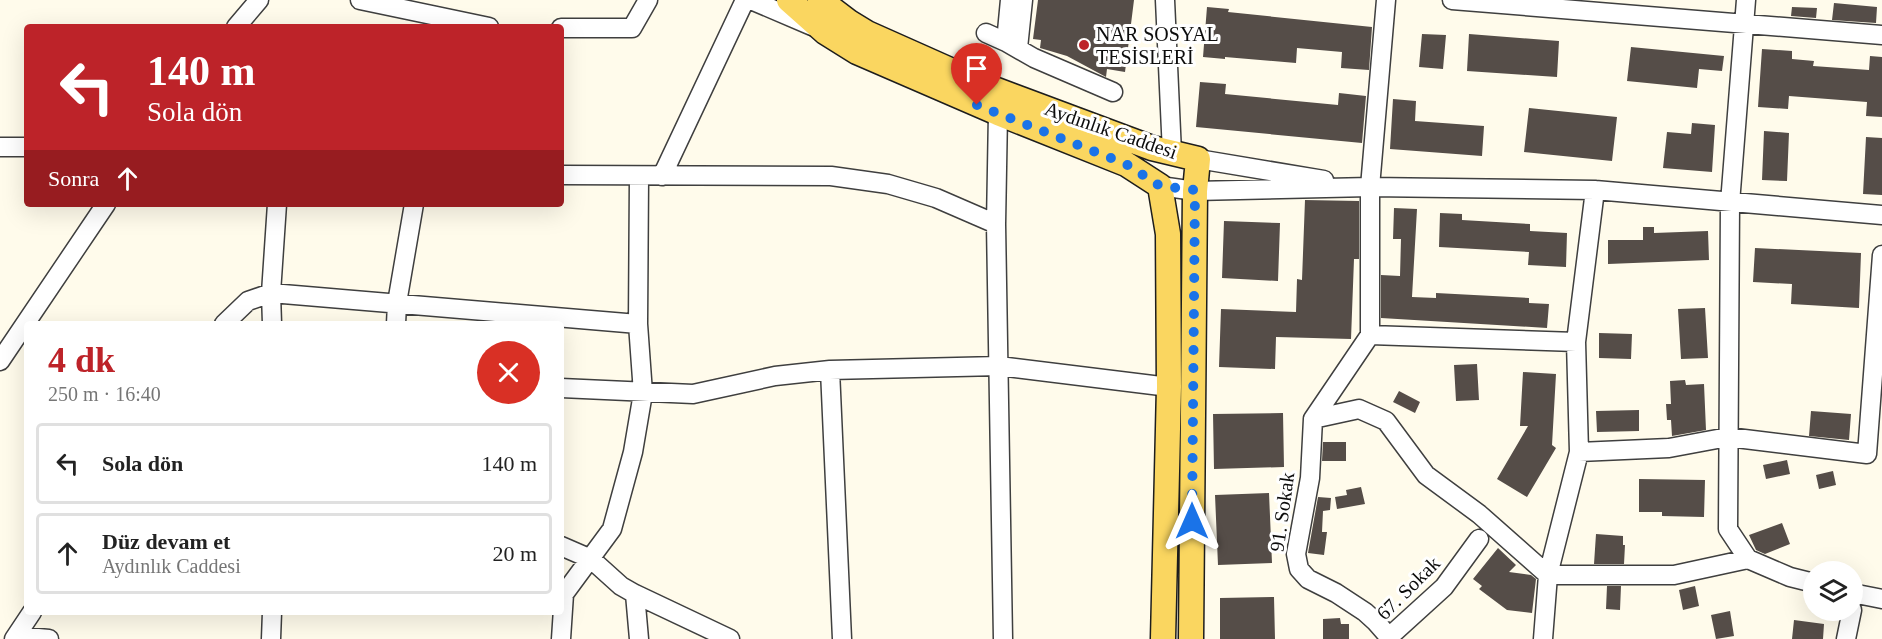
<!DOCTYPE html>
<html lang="tr">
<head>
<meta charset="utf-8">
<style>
  body { margin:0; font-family:"Times New Roman",serif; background:#f2f2f2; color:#222; height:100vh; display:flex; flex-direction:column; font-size:22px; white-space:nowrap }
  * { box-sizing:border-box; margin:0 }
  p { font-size:20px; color:#767676 }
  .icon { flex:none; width:33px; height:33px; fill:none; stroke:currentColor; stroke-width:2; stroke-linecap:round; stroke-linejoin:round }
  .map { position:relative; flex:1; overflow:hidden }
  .details { position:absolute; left:24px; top:321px; width:540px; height:294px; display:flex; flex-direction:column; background:#fff; border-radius:6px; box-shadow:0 6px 24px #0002 }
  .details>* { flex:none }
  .hud { position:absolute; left:24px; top:24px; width:540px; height:183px; border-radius:6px; box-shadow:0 6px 24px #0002; background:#bd2329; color:#fff; overflow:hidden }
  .controls { position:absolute; left:1803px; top:561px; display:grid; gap:12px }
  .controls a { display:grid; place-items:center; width:60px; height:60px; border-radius:50%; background:#fff; box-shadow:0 6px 24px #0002; font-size:30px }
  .pin { position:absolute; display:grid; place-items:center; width:51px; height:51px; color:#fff; margin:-62px -26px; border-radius:50% 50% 50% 0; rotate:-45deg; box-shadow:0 0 6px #0007 }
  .pin .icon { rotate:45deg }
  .me { position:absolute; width:66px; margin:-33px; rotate:0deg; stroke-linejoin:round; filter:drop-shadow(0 0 4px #0008) }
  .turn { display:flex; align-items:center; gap:21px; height:126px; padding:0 24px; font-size:27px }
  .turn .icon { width:78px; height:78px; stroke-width:2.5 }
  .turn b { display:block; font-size:42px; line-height:51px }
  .then { display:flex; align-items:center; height:57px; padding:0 24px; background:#0003; gap:12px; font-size:22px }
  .round { display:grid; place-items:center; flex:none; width:63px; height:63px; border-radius:32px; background:#f2f2f2 }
  .summary { display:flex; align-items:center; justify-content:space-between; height:102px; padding:0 24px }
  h1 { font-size:36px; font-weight:600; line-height:45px; color:#bd2329 }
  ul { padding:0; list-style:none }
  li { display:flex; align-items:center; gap:18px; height:81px; margin:0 12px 9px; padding:0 12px; border:3px solid #e0e0e0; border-radius:6px }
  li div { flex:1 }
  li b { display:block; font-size:22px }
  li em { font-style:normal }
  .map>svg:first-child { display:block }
  .building { fill:#554d48 }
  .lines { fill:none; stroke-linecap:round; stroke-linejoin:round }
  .minor-casing { stroke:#3f3f3f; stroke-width:21 }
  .major-casing { stroke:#1d1d1d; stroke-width:27 }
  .minor { stroke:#fff; stroke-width:18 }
  .major { stroke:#fad660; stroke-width:24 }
  .route { stroke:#1a73e8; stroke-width:10; stroke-dasharray:0 18 }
  .poi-dot { fill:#bd2329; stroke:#fff; stroke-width:2 }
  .labels { text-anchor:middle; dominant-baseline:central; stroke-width:6; stroke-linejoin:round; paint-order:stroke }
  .poi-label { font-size:20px; fill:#0c0c0c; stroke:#fff; text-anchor:start }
  .street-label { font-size:20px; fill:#0c0c0c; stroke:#fff }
</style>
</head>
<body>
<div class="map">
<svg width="1882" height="639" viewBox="0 0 1882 639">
  <rect width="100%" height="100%" fill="#fffbeb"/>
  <path class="building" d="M1038,0h96l-9,72 -18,-3 -1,8 -39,-21 -27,-8 1,-8 -8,-1z
    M1834,3l43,4 -1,16 -44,-3z
    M1207,7l22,2 -1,3 144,15 -3,43 -28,-2 1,-16 -45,-4 -1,15 -71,-6v2l-22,-2z
    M1792,7l25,1 -1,10 -25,-2z
    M1422,34l24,1 -3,34 -24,-2z
    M1469,34l90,7 -2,36 -90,-6z
    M1631,47l93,9 -2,15 -23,-2 -2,19 -70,-7z
    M1762,49l30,2v8l22,2 -1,5 56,4 1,-14 12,1v60l-16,-1 1,-14 -78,-6 -1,13 -30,-2z
    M1200,82l26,2 -1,10 113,11 1,-12 27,3 -4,47 -166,-16z
    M1393,99l23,2 -1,20 69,5 -2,30 -92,-7z
    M1529,108l88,9 -5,44 -88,-9z
    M1692,123l23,2 -3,47 -49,-4 4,-36 24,2z
    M1764,131l25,2 -2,48 -25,-1z
    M1866,137l16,1v57l-19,-1z
    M1305,200l54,1v58h-5l-3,80 -75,-2 -1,32 -56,-2 2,-58 75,3 1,-33 5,1z
    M1394,208l23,1 -5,88 24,1v-5l93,5v5l20,1 -2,24 -166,-10v-43l19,1 1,-37h-8z
    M1440,213l22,1v6l68,4v7l37,2 -1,34 -38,-2 1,-13 -90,-5z
    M1224,221l56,2 -2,58 -56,-3z
    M1643,227h11v6l54,-2 1,29 -101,4v-24h35z
    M1755,248l106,5 -2,55 -68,-4 1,-20 -39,-2z
    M1705,308l3,50 -27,1 -3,-50z
    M1599,333l33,1 -1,25 -32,-1z
    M1477,364l2,36 -23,1 -2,-36z
    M1523,372l33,2 -4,71 4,3 -29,49 -30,-18 31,-53h-8z
    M1685,380l1,5 18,-1 2,46 -34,6 -1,-16h-4l-1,-16h5l-1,-23z
    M1399,391l21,11 -5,11 -22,-11z
    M1639,410v21l-42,1 -1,-21z
    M1811,411l40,3 -2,26 -40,-4z
    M1283,413l1,54 -70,2 -1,-55z
    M1323,442h23v19h-24z
    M1787,460l3,14 -24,5 -3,-14z
    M1833,471l3,14 -17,4 -3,-14z
    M1639,479l66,1 -1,37 -42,-1v-4h-23z
    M1361,487l4,17 -28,5 -2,-12 12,-2 -1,-5z
    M1269,493l3,70 -54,2 -3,-70z
    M1318,497l13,1 -1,12 -7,1 -1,21h5l-3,23 -16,-2z
    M1782,523l8,21 -25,10 -9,-4 -7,-15z
    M1596,534l27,2v9h2l-1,19h-30z
    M1498,548l18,17 -7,7 22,3 5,4 -4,34 -25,-3 -28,-21 3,-3 -9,-7z
    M1607,586h14l-1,24 -14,-1z
    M1695,586l4,20 -16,4 -4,-20z
    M1274,597l1,42h-55v-41z
    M1730,611l4,25 -18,3 -5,-24z
    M1340,618l1,6h8v15h-26v-20z
    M1794,620l30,4 -1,15h-31z"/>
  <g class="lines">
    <defs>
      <path id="minor" d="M360,0l129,27
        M751,0l61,26
        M1165,0l7,153
        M1452,0l430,35
        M1746,0l-16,203 -2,326 20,30
        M236,27l23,-27
        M561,28h71l16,-28
        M986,33l20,9 4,-42
        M1006,42l28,16 79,34
        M1018,48l5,-48
        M998,113l-2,111 7,415
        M0,147h27
        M1198,159l126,21
        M561,175l270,1 57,8 48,14 60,26
        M662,176l83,-176
        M1160,186l35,5 175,-4 225,3 287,25
        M224,324l24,-23 23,-8 367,31
        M272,324l-1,-31 6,-89
        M396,324l1,-21 17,-99
        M1370,335l206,7 19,-152
        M0,361l106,-157
        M830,370l12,269
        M561,388l132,6 82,-18 55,-6 169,-4 170,21
        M1313,419l46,-10 27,12 40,54 53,39 69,61h126l74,-16 42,18 24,6
        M1313,419l57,-84v-148l16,-187
        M1313,419l-3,59 -14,76 3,15 9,10 28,14 29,19 11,10 13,15
        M1579,452l90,-4 59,-11 139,17 15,-199
        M561,546l30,13 30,27 14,8 95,45
        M1852,593l30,6
        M635,594l4,45
        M16,636l16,-24
        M14,639l2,-3 33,3
        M271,639l1,-27
        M561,639l3,-45 48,-65 21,-77 10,-59 -5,-69 1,-147
        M1389,639v-2l55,-50 35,-48
        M1543,639l5,-64 31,-123 -3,-110
        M1846,639l6,-29"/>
      <path id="major" d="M789,0l36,32 32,20 141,61 128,51 34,22 8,48 1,153 -6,252
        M820,0l29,22 18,11 119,53 166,62 46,11 -3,32 -4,448"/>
    </defs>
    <use href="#minor" class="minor-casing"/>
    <use href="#major" class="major-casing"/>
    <use href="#minor" class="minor"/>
    <use href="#major" class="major"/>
  </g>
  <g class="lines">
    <path class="route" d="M977,105l149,59 34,22 35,4 -3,331"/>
  </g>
  <circle class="poi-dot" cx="1084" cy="45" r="6"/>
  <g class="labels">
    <g class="poi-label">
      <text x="1096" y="34">NAR SOSYAL<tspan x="1096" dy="23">TESİSLERİ</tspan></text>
    </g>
    <g class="street-label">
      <text transform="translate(1111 130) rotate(19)">Aydınlık Caddesi</text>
      <text transform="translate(1282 512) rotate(-82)">91. Sokak</text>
      <text transform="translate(1408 588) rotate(-45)">67. Sokak</text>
    </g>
  </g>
</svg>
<div class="controls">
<a><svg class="icon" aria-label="layers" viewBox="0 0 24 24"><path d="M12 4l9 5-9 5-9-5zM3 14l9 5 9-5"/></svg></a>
</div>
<div class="pin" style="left:977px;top:105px;background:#d93025"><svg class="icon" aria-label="arrive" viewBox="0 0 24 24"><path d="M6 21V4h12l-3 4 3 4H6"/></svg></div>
<svg class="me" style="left:1192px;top:521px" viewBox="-20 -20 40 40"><path d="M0-17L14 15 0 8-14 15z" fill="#1a73e8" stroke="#fff" stroke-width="4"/></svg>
<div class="hud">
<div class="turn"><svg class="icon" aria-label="left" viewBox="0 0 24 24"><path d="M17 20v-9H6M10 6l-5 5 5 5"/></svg><div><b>140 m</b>Sola dön</div></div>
<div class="then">Sonra<svg class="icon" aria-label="ahead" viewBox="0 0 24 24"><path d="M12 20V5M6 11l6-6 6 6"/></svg></div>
</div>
<section class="details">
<div class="summary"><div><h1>4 dk</h1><p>250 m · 16:40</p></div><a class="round" style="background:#d93025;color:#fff"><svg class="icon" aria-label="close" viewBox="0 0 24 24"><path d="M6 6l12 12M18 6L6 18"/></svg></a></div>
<ul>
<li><svg class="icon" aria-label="left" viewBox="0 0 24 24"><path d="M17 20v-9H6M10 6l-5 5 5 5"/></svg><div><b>Sola dön</b></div><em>140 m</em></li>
<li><svg class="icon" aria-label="ahead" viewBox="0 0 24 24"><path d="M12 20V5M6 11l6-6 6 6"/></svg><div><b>Düz devam et</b><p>Aydınlık Caddesi</p></div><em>20 m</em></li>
</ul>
</section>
</div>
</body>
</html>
